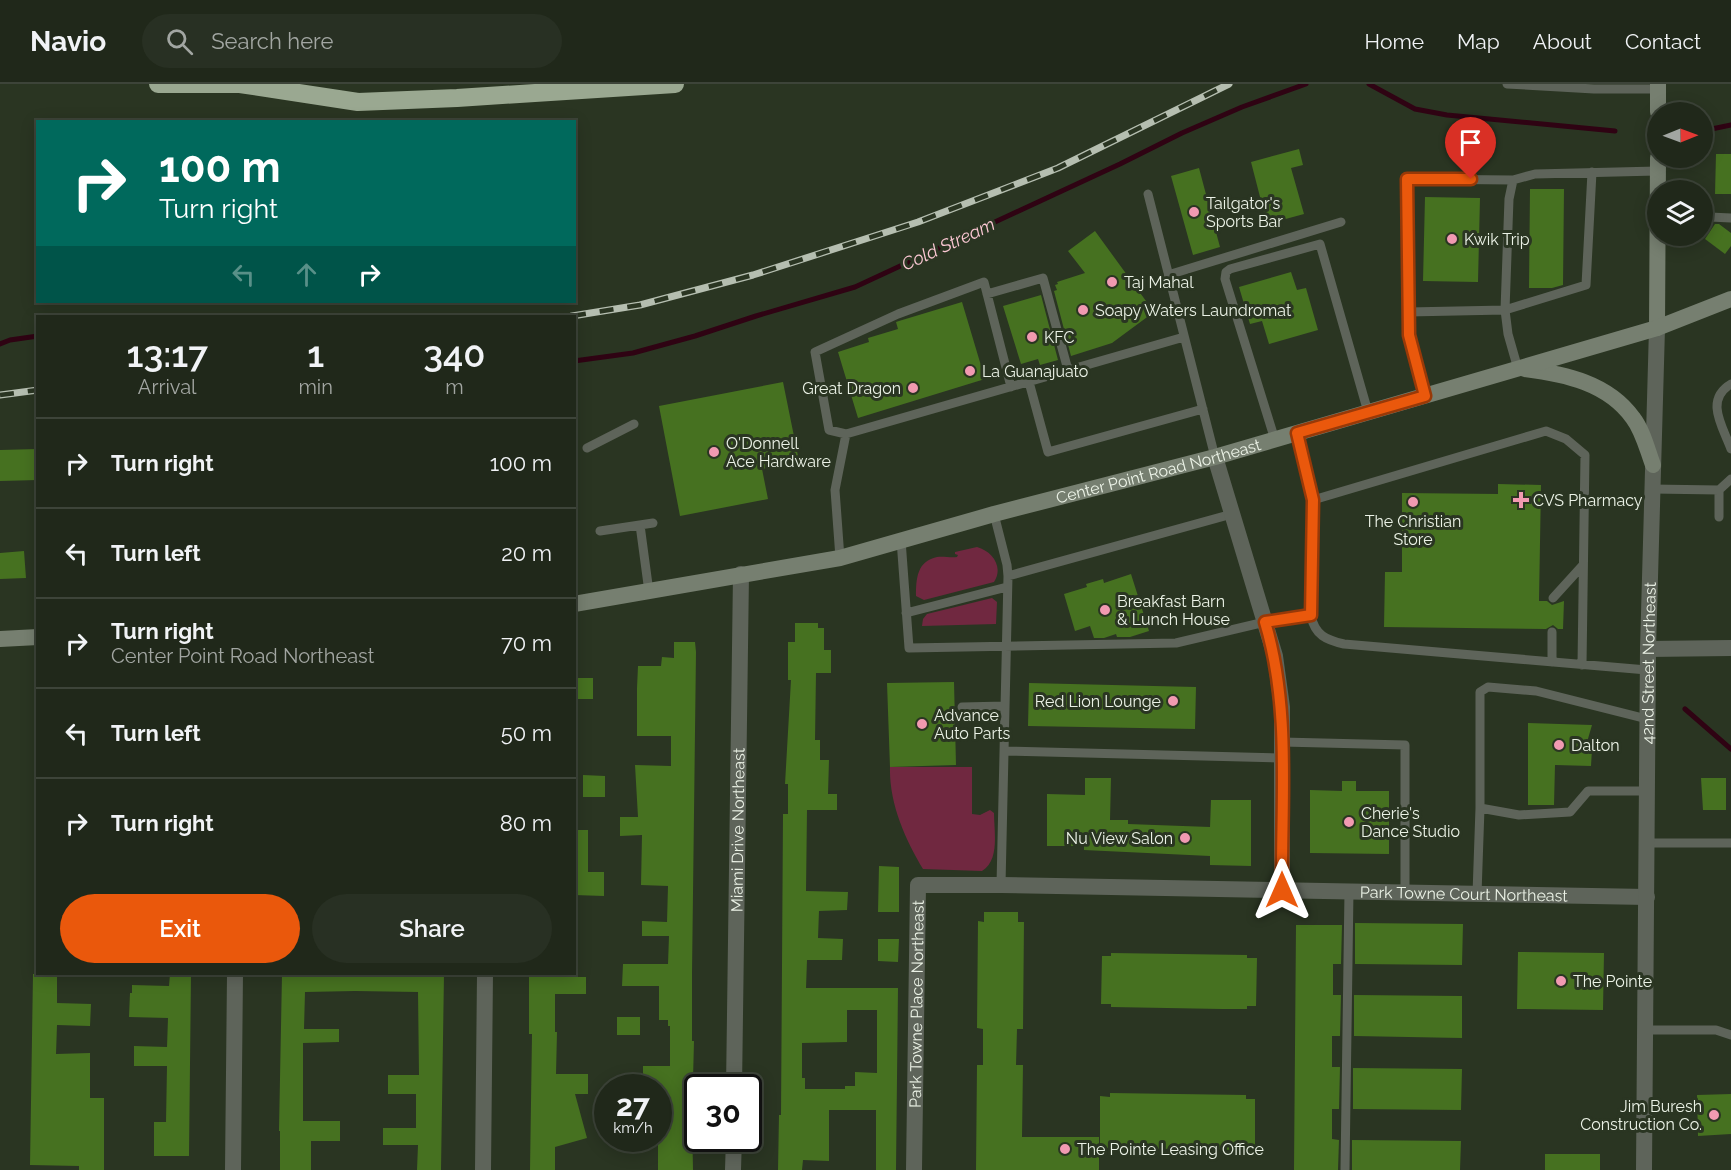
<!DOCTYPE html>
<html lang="en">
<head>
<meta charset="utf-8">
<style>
  body { margin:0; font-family:Raleway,sans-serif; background:#283023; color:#f1f3f6; height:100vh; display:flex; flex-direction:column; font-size:22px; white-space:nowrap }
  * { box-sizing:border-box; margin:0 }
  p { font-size:20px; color:#a2a6a2 }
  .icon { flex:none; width:33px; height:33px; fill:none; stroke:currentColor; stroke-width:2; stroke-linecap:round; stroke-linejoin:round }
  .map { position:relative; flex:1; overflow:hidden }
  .details { position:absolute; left:36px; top:231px; width:540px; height:660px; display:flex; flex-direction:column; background:#20281a; border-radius:0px; box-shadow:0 3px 15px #0003,0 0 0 2px #3d4439 }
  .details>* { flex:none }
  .guide { position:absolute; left:36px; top:36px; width:540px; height:183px; border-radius:0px; box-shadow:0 3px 15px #0003,0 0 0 2px #3d4439; background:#00695c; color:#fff; overflow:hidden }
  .needle { width:39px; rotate:89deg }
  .tools { position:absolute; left:1647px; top:18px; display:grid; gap:12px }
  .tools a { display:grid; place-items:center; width:66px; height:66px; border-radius:50%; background:#20281a; box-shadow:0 3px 15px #0003,0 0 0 2px #3d4439; font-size:30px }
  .speed { position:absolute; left:594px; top:990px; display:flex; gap:12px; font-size:30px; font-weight:700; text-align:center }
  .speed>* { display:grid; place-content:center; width:78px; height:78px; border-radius:50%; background:#20281a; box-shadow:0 3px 15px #0003,0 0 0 2px #3d4439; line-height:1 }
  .speed small { font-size:15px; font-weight:400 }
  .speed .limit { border:3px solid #111; border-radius:9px; background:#fff; color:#111 }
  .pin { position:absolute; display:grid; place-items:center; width:51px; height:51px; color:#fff; margin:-62px -26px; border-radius:50% 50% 50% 0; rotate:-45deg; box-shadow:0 0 6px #0007 }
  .pin .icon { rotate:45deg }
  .me { position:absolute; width:66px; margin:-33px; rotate:0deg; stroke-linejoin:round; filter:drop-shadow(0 0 4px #0008) }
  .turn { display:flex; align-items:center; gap:21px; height:126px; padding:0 24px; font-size:27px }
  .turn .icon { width:78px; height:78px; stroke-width:2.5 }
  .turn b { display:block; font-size:42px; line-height:51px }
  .lanes { display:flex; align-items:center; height:57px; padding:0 24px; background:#0003; justify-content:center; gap:30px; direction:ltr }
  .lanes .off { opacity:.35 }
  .eta { display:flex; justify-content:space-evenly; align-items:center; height:102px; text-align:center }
  .eta b { font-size:36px; font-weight:600; line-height:42px }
  .action { display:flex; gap:12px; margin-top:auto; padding:12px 24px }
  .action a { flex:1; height:69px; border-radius:36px; background:#ea580c; color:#fff; font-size:24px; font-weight:600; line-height:69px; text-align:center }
  .action a+a { background:#283023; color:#f1f3f6 }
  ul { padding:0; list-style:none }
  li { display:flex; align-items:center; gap:18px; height:90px; padding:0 24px; border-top:2px solid #3d4439 }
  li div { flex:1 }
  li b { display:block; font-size:22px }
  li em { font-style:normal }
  header { display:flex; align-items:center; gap:36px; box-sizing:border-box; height:84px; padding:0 30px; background:#20281a; border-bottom:2px solid #3d4439 }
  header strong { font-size:28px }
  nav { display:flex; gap:33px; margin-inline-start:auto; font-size:21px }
  .search { width:420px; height:54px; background:#283023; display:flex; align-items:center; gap:15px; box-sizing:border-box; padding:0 21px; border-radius:33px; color:#a2a6a2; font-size:22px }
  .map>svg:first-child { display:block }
  .green { fill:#702840 }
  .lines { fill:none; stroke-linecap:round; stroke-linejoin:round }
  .stream { stroke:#2f0313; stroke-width:5 }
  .building { fill:#467120; fill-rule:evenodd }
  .service { stroke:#5e645a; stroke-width:9 }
  .minor { stroke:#5e645a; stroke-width:16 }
  .tertiary { stroke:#5e645a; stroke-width:16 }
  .secondary { stroke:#767f70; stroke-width:16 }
  .motorway { stroke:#9aa891; stroke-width:18 }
  .rail-casing { stroke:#b5beb0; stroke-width:7 }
  .rail { stroke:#2a3522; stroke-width:4.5; stroke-dasharray:14; stroke-linecap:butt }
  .route-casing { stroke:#983908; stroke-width:15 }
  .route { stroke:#ea580c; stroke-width:10 }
  .poi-dot { fill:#f19ab1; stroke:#2a3522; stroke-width:2 }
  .labels { text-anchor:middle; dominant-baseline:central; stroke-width:6; stroke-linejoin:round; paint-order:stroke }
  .poi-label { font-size:16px; fill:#ebf2e6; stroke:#2a3522; text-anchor:start }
  .street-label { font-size:16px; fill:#ebf2e6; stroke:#2a3522 }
  .water-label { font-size:18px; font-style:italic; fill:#fcc8d4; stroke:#2a3522 }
</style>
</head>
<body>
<header>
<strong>Navio</strong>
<div class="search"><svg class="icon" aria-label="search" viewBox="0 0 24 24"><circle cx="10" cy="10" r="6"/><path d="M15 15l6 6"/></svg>Search here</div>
<nav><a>Home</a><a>Map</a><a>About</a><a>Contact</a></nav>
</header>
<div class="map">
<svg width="1731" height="1086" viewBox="0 0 1731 1086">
  <rect width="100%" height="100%" fill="#2a3522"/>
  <path class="green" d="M977,463c15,4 27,20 17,35l-70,18 -8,-4c0,-17 1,-35 21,-39 6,-1 14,1 20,0l1,-2 -3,-1v-2z
    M992,514l5,4 -1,22 -74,2 1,-7 4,-5z
    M890,683h82v47l8,1 10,-5 4,3c0,19 6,47 -12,58l-59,-2c-18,-30 -34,-66 -33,-102z"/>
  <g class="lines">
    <path class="stream" d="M1369,0l46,25 32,6 168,16
      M1702,47l29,-6
      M0,260l10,-4 28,-4
      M574,277l59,-8 62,-17 61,-20 99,-29 265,-123 62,-31 60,-26 64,-23
      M1685,625l46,40"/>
  </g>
  <path class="building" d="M1299,65l4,16 -12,3 13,46 -37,10 -16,-62z
    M1716,70h15v40h-16z
    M1199,84l21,79 -27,8 -22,-79z
    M1530,105h34l-1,96 -11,3h-23z
    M1425,113l55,1 -2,84 -55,-1z
    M1715,140h4l12,9v13l-6,8 -20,-15z
    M1095,147l59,81 -42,31 -41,13 -17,-65 3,-1 -2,-5 3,-1 -1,-2 28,-9 -17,-22z
    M1291,188l6,18 9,-2 12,42 -49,14 -7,-23 -12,3 -11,-37z
    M1041,211l17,65 -18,5 -2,-6 -17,5 -18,-58z
    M962,218l23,77 -127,39 -20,-66 31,-10 -1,-4 30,-9 -2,-7 3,-1z
    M783,298l16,79 -37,8 6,30 -88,17 -21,-110z
    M38,365v31l-38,1v-31z
    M1498,400l43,1 -2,116h8l5,4 12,-4 -1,28h-5l-5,-4 -7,4 -162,-2 1,-55h17v-79l96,1z
    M24,467l2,27 -26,1v-26z
    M1131,490l18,57 -19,6h-13l-1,-3 -12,4h-10l-4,-12 -15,5 -11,-37 23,-7 -1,-3 17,-5 1,4z
    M795,539h23v5h6v22h7v23h-15l-1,67h5v20h9l-1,34h9v16h-30l-1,81 42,1 -1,18 -28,1 -1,27 25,1 -1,21h-35l-1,28h92l-2,182h-20v-60h-47v51l-26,-1 -1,10h-24l1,-55h2l2,-301h5v-30h-3l6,-104h-3v-38h7zM847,926h30v63l-22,-1v14h-10v3h-40v-11h-3v-35l45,-1z
    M674,558h21l1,10 -4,322v67h2l-2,77 1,52h-35v-84h-15v-20h27v-40h-2v-6h-9v-34h-37l1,-22h45l1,-28h-27v-15l25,1 1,-36 -27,-1 1,-50 -22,1v-19h18l-3,-52 36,1v-30h-34v-48l1,-22h23l1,-9 12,1z
    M574,594h19v21h-19z
    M954,598l2,83 -66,2 -3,-84z
    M1029,599l167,4 -1,42 -167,-3z
    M1528,639l64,2 -7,24h7l-1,17 -36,-1 -1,40h-26z
    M583,691l22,1v21h-22z
    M1085,694h26l-1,42h18v4l82,3 1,-27h40v66l-41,-1v-9l-126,-6v-4h-37v-52l38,1z
    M1701,694h25v32h-23z
    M1342,697h14v10h33v63l-79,-1v-63l32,1z
    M574,746h14v42h16v24l-30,-1z
    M879,782l20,1v45h-21z
    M984,828h34v10h6l-1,107h-6l-1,36h7l-1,72h77v33h-123l1,-105h6v-36l-6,-1 1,-107 6,1z
    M1355,839l108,1 -1,41 -107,-1z
    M1296,841h46l-1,39h-8v31h8l-1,41h-8v31h8l-1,42h-7v30l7,1 -1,30h-44z
    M878,855h21l-1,23 -20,-1z
    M1518,868l86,1 -1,57 -86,-1z
    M1111,869l136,2v3h10l-1,48h-9v3h-25l-111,-2v-3h-10l1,-48h9z
    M33,890h24v29l34,1 -1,22 -33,-1 -1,29 34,-1v45h14v72h-25v-4l-49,-1z
    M170,890h21l-2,182h-35v-34h12l1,-56h-33v-20l33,1 1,-29 -39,-1 1,-24h2v-8l37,1z
    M282,890h162l-3,196h-24l1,-25h-35v-17h33v-34h-28v-19h31l-1,-83 -63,-1 -50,1 -1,37h35v13l-36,1v78h37v20h-29v29h-31v-39h-1z
    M529,890h24v3h33v17h-31v38h2l-1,42h32v20h-13l12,44 -32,9v23h-25l2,-136h-3z
    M1354,911l108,1v42l-108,-2z
    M617,933h23v18h-23z
    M1353,984l109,1 -1,41 -108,-1z
    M1110,1009l136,2v4h9v47h-9l-1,4 -145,-2v-52l10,1z
    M1731,1010v40l-33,2 -1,-41z
    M1352,1056l109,1 -1,29h-108z
    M1545,1070h55v16h-55z"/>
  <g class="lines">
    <path class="service" d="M1507,0l87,5h64
      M1148,110l67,263
      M1702,117l8,16 21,1
      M1168,191l173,-53
      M987,210l56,-16 25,92
      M1408,228l97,-2 81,-25 6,-113
      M1518,285l-10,-35 -3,-24 4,-111 4,-19 22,-6 122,-3
      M1029,298l19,70 155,-43
      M1731,300c-27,16 -8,43 0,65
      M1011,303l-27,-105 -86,32 -83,38 14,78 17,4 338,-97
      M1425,312l-16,-61 -2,-156 106,1
      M1297,349l16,67 233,-69 20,8 19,16 -3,210
      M1275,356l-50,-161 1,-7 4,-3 90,-25 48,168
      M587,364l47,-24
      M1652,405l67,1 12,-11
      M1719,406v27
      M1313,416l-2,116c4,19 15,24 33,28l303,26
      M994,430l13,51 1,11 -7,309
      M640,441l9,67
      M600,447l53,-8
      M901,456l8,108 267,-5 89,-21 46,-6
      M840,474l-5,-68 11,-56
      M1008,492l224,-62
      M1553,514l30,-33
      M906,529l101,-26
      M1552,548v30
      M962,623l43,-1
      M1647,635l-111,-28 -48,-4 -8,5v116l39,7 51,-3 18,-21h59
      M1282,658l123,3v147
      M1005,667l277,7
      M1647,759h84
      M1477,810l3,-86
      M1645,946h71l15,5
      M1345,1085l4,-278"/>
    <g class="minor">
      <path d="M1215,373l60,199 7,51v183"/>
      <path d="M1648,565l83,-1"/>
      <path id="s1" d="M734,1004l7,-514"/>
      <path d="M233,1086l2,-196"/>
      <path d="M483,1086l2,-196"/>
      <path d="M733,1086l1,-32"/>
      <path id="s2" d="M914,1086l4,-285h83l646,12"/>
    </g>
    <path class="tertiary" id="s3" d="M1644,1086l4,-521 9,-321"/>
    <g class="secondary">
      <path d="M1658,28v-28"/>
      <path d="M1657,244l1,-170"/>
      <path d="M1525,285c40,5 83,14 108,49 10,13 14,31 20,47"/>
      <path id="s4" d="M574,520l266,-46 154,-44 221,-57 442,-129 74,-29"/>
      <path d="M0,555l38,-2"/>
    </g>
    <path class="motorway" d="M158,0h90
      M240,0l118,18 99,-4 218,-14"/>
    <defs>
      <path id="rail" d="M572,232l68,-11 113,-30 165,-53 140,-54 171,-84
        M0,311l38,-5"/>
    </defs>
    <use href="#rail" class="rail-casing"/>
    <use href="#rail" class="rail"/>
  </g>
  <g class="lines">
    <defs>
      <path id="route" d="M1282,806c-1,-90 9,-182 -17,-268l46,-7 2,-115 -16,-67 128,-37 -16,-61 -2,-156h64"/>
    </defs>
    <use href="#route" class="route-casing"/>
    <use href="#route" class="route"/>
  </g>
  <g class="poi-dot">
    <circle cx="1194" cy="128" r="6"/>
    <circle cx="1452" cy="155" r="6"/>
    <circle cx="1112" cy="198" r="6"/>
    <circle cx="1083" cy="226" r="6"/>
    <circle cx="1032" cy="253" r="6"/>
    <circle cx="970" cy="287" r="6"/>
    <circle cx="913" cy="304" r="6"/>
    <circle cx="714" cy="368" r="6"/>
    <path d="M1518 407h6v6h6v6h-6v6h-6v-6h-6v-6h6z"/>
    <circle cx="1413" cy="418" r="6"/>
    <circle cx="1105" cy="526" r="6"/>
    <circle cx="1173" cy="617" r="6"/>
    <circle cx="922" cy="640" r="6"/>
    <circle cx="1559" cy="661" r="6"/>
    <circle cx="1349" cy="738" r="6"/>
    <circle cx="1185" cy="754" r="6"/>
    <circle cx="1561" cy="897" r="6"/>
    <circle cx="1714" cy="1031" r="6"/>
    <circle cx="1065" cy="1065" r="6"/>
  </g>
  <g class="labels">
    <g class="poi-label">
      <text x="1206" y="119">Tailgator's<tspan x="1206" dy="18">Sports Bar</tspan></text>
      <text x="1464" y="155">Kwik Trip</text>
      <text x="1124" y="198">Taj Mahal</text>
      <text x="1095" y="226">Soapy Waters Laundromat</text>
      <text x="1044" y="253">KFC</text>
      <text x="982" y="287">La Guanajuato</text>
      <text x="901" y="304" text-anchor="end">Great Dragon</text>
      <text x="726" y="359">O'Donnell<tspan x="726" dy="18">Ace Hardware</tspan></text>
      <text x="1533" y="416">CVS Pharmacy</text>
      <text x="1413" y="437" text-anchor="middle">The Christian<tspan x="1413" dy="18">Store</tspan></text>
      <text x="1117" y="517">Breakfast Barn<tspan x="1117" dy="18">&amp; Lunch House</tspan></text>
      <text x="1161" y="617" text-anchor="end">Red Lion Lounge</text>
      <text x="934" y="631">Advance<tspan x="934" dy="18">Auto Parts</tspan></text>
      <text x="1571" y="661">Dalton</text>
      <text x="1361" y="729">Cherie's<tspan x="1361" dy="18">Dance Studio</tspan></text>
      <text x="1173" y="754" text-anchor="end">Nu View Salon</text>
      <text x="1573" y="897">The Pointe</text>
      <text x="1702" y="1022" text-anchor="end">Jim Buresh<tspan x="1702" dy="18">Construction Co.</tspan></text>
      <text x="1077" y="1065">The Pointe Leasing Office</text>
    </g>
    <g class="street-label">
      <text stroke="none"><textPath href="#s4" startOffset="600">Center Point Road Northeast</textPath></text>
      <text stroke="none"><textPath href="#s3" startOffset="507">42nd Street Northeast</textPath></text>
      <text stroke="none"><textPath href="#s1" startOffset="258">Miami Drive Northeast</textPath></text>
      <text stroke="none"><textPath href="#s2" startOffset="831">Park Towne Court Northeast</textPath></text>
      <text stroke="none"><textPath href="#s2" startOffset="166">Park Towne Place Northeast</textPath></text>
    </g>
    <g class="water-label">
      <text transform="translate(948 160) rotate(-25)">Cold Stream</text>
    </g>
  </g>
</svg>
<div class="tools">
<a><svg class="needle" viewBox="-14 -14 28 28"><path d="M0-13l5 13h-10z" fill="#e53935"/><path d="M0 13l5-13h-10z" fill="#a2a6a2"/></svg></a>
<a><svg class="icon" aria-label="layers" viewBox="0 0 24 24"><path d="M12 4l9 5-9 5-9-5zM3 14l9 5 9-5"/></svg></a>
</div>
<div class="speed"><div>27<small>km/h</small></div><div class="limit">30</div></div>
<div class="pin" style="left:1471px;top:95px;background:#d93025"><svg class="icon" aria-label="arrive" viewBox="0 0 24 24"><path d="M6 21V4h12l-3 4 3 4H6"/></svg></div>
<svg class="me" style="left:1282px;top:806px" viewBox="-20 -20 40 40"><path d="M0-17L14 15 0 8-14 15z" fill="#ea580c" stroke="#fff" stroke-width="4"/></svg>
<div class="guide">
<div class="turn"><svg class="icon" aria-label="right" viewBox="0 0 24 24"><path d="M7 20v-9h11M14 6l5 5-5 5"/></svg><div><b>100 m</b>Turn right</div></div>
<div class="lanes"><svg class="icon off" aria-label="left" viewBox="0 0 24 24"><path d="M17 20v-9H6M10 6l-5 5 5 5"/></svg><svg class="icon off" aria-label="ahead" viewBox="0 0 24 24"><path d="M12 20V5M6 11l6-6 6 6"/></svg><svg class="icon" aria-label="right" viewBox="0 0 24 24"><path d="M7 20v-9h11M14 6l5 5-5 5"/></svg></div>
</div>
<section class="details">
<div class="eta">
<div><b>13:17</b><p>Arrival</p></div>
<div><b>1</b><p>min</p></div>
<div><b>340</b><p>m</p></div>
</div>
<ul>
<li><svg class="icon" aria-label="right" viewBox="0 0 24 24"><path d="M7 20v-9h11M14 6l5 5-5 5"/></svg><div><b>Turn right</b></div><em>100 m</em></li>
<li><svg class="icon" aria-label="left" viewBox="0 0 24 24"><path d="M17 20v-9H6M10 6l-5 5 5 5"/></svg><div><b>Turn left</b></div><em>20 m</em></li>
<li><svg class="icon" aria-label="right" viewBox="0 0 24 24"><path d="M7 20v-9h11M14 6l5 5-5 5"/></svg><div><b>Turn right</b><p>Center Point Road Northeast</p></div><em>70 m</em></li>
<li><svg class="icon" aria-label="left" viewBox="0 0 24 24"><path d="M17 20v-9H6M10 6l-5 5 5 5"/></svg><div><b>Turn left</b></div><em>50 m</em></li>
<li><svg class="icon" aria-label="right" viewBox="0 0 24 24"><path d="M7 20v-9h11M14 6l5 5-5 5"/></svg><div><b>Turn right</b></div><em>80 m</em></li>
</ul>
<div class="action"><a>Exit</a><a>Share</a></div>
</section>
</div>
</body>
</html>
